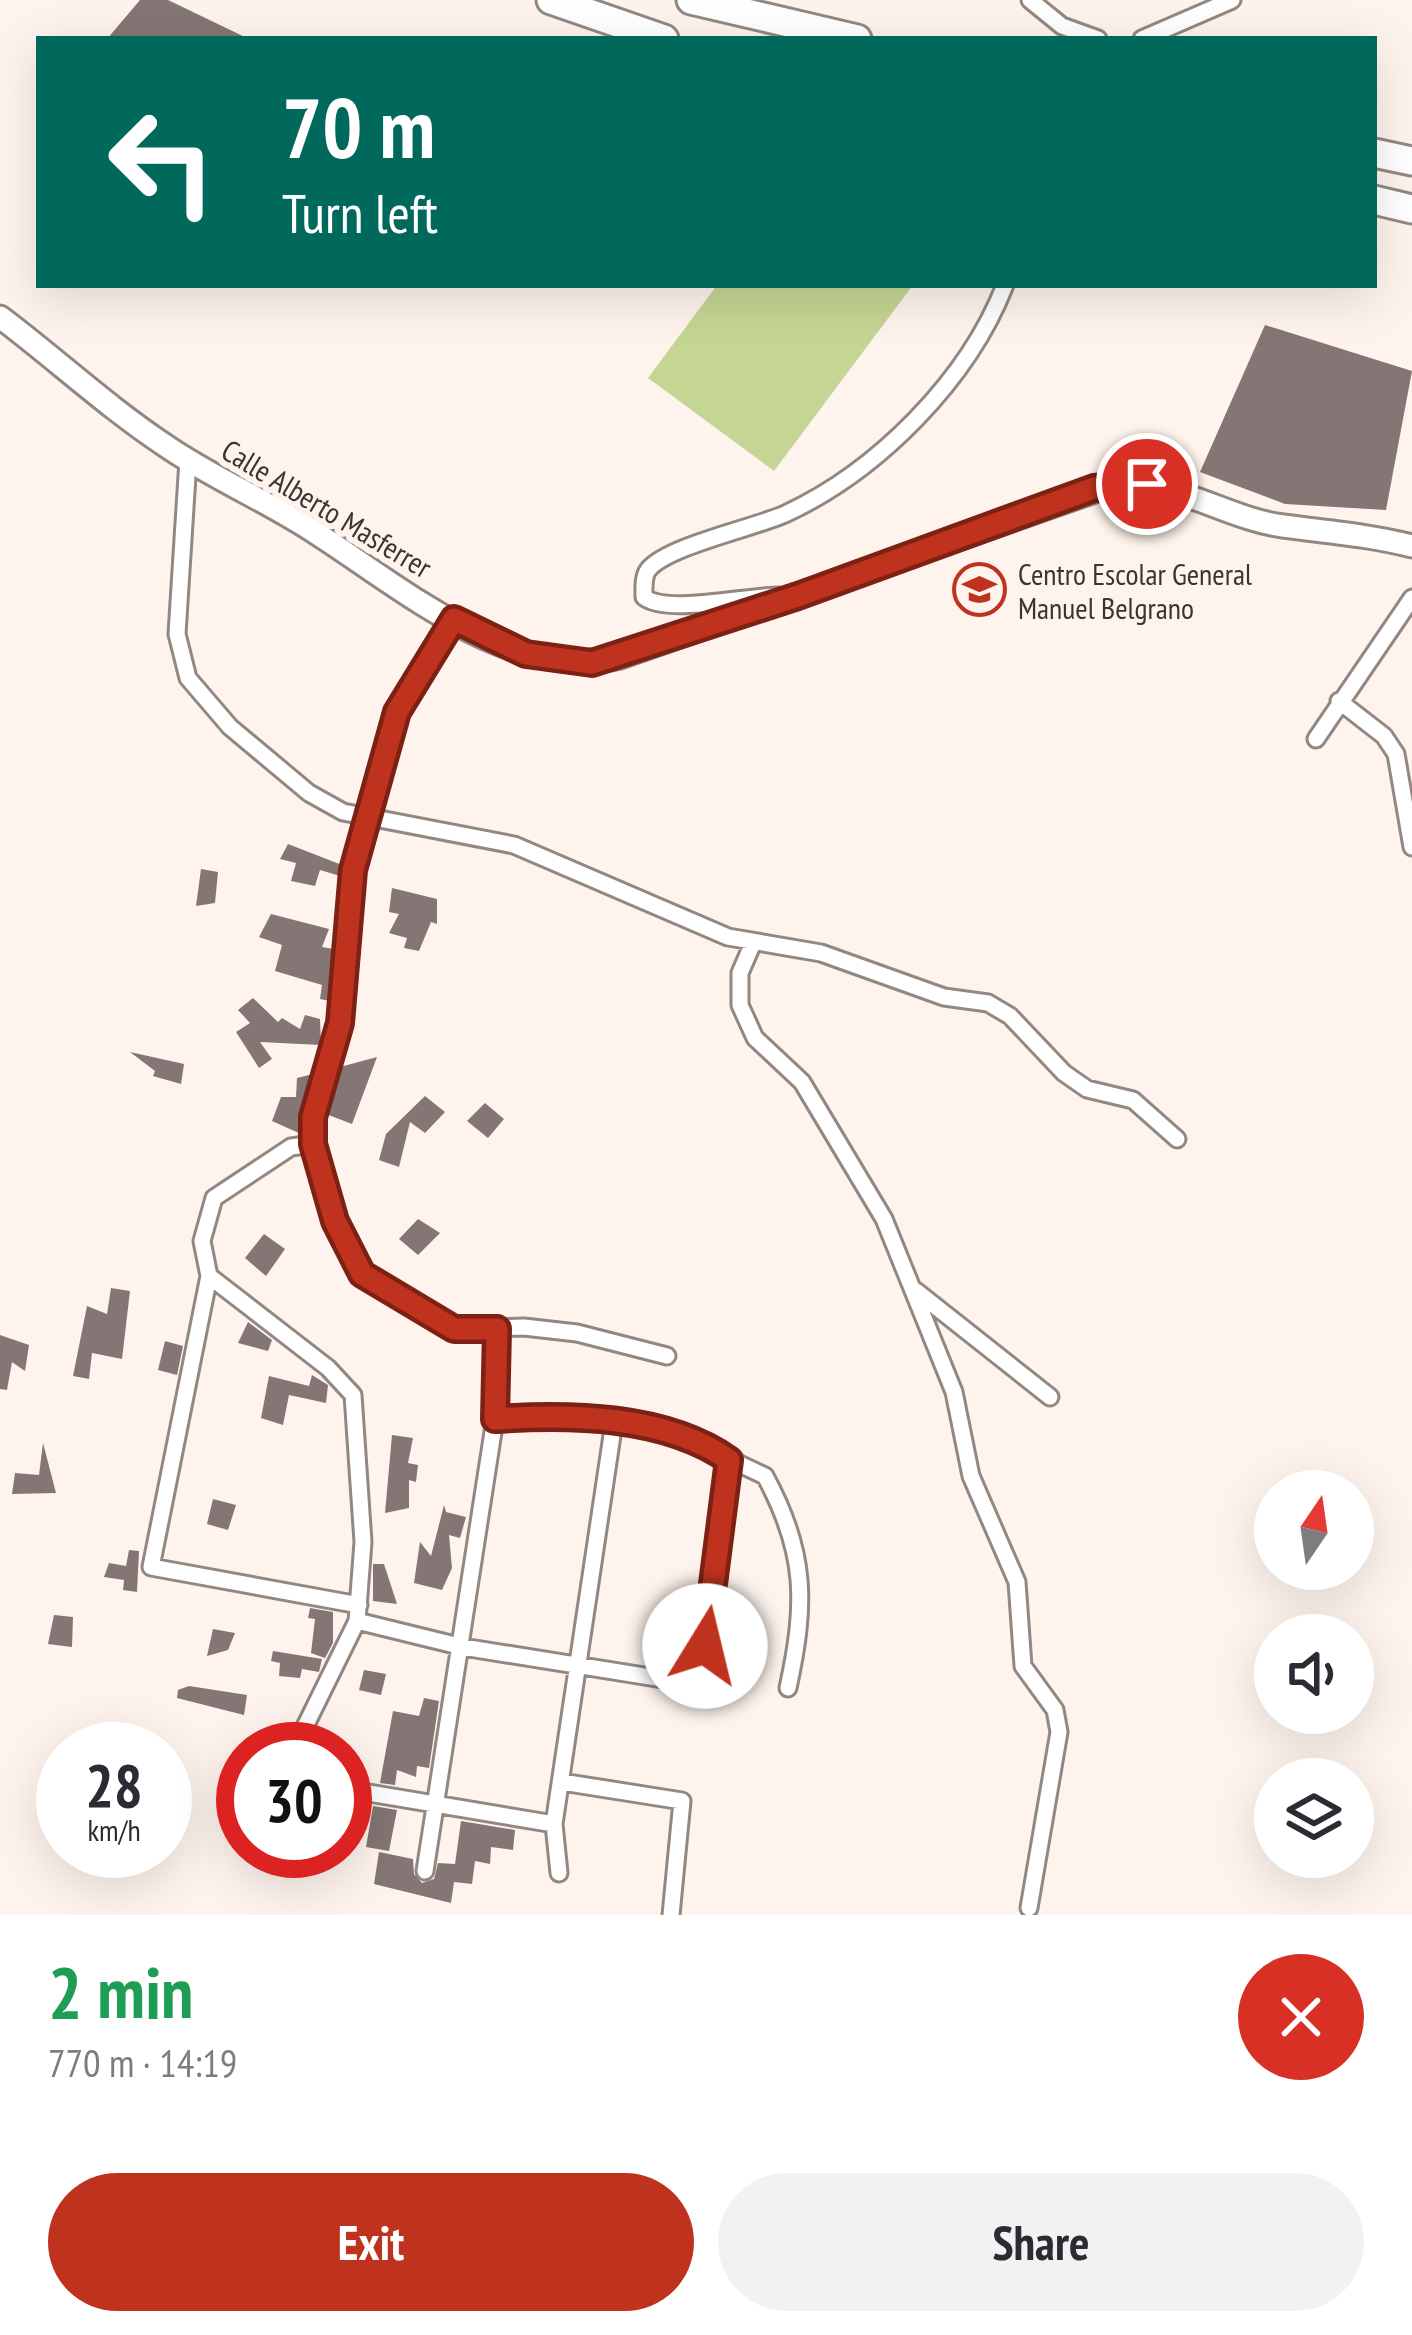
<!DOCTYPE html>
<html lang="en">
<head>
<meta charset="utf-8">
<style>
  body { margin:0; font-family:"PT Sans Narrow",sans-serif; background:#f2f2f3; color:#2b2b33; height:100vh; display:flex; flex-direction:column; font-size:45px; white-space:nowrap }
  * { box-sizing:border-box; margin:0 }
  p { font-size:39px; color:#7c7c81 }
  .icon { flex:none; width:66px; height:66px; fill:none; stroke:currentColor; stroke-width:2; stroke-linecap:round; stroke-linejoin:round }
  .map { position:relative; height:1915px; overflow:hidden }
  .panel { display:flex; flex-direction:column; background:#fff; flex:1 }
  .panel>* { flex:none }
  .guide { position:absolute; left:36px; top:36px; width:1341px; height:252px; border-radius:0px; box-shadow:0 12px 48px #0002; background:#00695c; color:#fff; overflow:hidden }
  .needle { width:78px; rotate:13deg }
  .fabs { position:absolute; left:1254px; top:1470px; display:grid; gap:24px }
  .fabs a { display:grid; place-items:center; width:120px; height:120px; border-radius:50%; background:#fff; box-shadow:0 12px 48px #0002; font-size:60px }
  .speed { position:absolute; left:36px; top:1722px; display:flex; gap:24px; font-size:60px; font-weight:700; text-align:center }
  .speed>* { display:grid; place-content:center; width:156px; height:156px; border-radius:50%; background:#fff; box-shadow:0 12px 48px #0002; line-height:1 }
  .speed small { font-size:30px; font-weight:400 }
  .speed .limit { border:18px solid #d22; background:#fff; color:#111 }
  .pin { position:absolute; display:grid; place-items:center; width:102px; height:102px; color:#fff; margin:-51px; border:6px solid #fff; border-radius:50%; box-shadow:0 3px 12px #0007 }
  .me { position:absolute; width:132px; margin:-66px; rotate:9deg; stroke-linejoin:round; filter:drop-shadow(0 0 9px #0008) }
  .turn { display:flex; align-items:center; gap:42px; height:252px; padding:0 48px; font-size:54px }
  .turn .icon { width:156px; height:156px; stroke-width:2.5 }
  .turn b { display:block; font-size:84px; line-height:102px }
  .round { display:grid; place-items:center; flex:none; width:126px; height:126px; border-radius:63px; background:#f2f2f3 }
  .overview { display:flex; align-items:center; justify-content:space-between; height:204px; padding:0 48px }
  h1 { font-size:72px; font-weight:600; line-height:90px; color:#1e9e55 }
  .button { display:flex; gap:24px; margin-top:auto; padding:24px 48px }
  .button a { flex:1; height:138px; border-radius:72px; background:#bf331e; color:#fff; font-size:48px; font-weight:600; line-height:138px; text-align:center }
  .button a+a { background:#f2f2f3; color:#2b2b33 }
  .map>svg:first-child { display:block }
  .green { fill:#c5d593 }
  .building { fill:#837674 }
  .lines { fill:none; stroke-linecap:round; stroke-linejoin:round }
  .minor-casing { stroke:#938881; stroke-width:21 }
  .secondary-casing { stroke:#938881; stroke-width:27 }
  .trunk-casing { stroke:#938881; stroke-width:33 }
  .minor { stroke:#fff; stroke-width:15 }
  .secondary { stroke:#fff; stroke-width:21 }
  .trunk { stroke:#fff; stroke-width:27 }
  .route-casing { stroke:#7c2114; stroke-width:30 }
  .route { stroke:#bf331e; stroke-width:21 }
  .labels { text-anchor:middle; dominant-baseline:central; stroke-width:12; stroke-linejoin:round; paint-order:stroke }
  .street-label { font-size:30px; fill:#3a3532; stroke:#fef4ed }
  .poi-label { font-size:30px; fill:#3a3532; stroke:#fef4ed; text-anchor:start }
</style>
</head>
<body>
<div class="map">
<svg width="1412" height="1915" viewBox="0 0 1412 1915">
  <rect width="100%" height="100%" fill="#fef4ed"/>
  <path class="green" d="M717,285h196l-139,186 -126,-93z"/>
  <path class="building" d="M140,0h28l81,39h-142z
    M1265,325l147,46 -26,139 -101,-6 -85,-32z
    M288,844l54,21 -2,11 -20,-6 -5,16 -24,-5 5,-18 -16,-4z
    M201,869l17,3 -3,31 -19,3z
    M392,888l45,11v25l-6,-2 -12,29 -15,-3 3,-10 -18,-5 10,-19 -10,-2z
    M271,914l58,15 -7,18 12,2 -4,52 -10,-2 2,-14 -47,-14 7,-26 -23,-8z
    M253,998l25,24 4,-4 18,11 5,-14 15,4 1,26 -61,-3 12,17 -13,9 -23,-36 14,-9 -12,-13z
    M130,1052l54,12 -3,20 -28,-8 2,-5z
    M377,1057l-25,67 -26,-10 14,-47z
    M313,1074l-12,60 -29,-13 9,-24h15l1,-19z
    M425,1096l20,16 -20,21 -15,-11 -11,45 -20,-7 7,-26z
    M485,1103l19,16 -16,19 -21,-17z
    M418,1219l22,14 -22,22 -19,-16z
    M264,1234l21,15 -19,27 -21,-18z
    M111,1288l19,3 -8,68 -30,-6 -3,26 -16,-3 14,-70 20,8z
    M248,1322l24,18 -4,11 -30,-8z
    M0,1335l29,10 -4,26 -13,-9 -5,28 -7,-1z
    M165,1341l18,5 -6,29 -19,-5z
    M312,1375l16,10 -2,18 -37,-8 -6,30 -22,-7 8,-42 40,10z
    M392,1435l21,3 -5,25 10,2 -2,17 -7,-2v28l-24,5z
    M43,1443l13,50 -44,1 3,-21 24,2z
    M213,1499l23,6 -8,25 -21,-6z
    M444,1505l2,7 20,5 -6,21 -11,-3 3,33 -10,22 -28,-7 6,-41 11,14z
    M129,1550l10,1 -2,41 -14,-2 1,-10 -20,-3 5,-14 17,3z
    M373,1564h11l13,40 -24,-3z
    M310,1608l23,4v31l-8,15 -14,-5 4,-34 -7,-1z
    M54,1615l19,2 -1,30 -24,-3z
    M213,1629l22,4 -7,17 -21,6z
    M273,1651l49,8 -3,13 -17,-3 -2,9 -21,-2 1,-13 -9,-2z
    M364,1670l22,4 -5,21 -22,-5z
    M189,1686l58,9 -3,20 -67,-17 1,-8z
    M424,1698l15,3 -10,67 -12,-2 -1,11 -19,-7 -2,15 -15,-2 13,-72 26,5z
    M373,1806l24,4 -8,41 -23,-4z
    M461,1821l54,9 -2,20 -22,-3 -1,17 -15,-3 -3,23 -18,-2 -3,21 -77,-19 5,-32 34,7 1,15 8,9 12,-4 4,-16 17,1z"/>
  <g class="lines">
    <defs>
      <path id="minor" d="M1030,0l32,26 36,13
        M1142,39l90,-39
        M188,460l-11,174 11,44 42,49 79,66 34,19 171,33 214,92 93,16 123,44 44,6 22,13 54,57 23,16 46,11 44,39
        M779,596c-33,0 -112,19 -135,1 0,-8 -1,-20 4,-27 19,-24 106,-42 137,-56 93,-43 183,-134 220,-229
        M454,619l-57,93 -44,158 -13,153 -27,94v27l22,77 27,53 66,40 26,15 70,-2 53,6 90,23
        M1339,701l45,35 12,18 16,93
        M1316,739l96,-141
        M753,943l-13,30v32l15,33 47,44 82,137 70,173 17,84 46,106 6,84 32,44 4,22 -30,176
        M313,1144l-22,3 -77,51 -12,43 7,35 119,92 25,27 10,147 -6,79 106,26 262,42
        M209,1276l-58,291 208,38
        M916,1291l134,106
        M495,1419c75,-5 170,-4 234,40l-30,227
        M729,1459l36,17c42,77 41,129 23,212
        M294,1749l63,-128
        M562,1782l120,19 -11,114
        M345,1789l209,35
        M425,1871l70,-452 2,-90
        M559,1873l-5,-49 60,-402"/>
      <path id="secondary" d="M0,317c56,42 107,90 166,129 48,33 102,55 150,87 86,55 195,150 304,124l492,-172c62,-7 112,33 171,41 44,6 86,9 129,20"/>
      <path id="trunk" d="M551,0l113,39
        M691,0l166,39
        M1374,153l38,8
        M1374,200l38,9"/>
    </defs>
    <use href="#minor" class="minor-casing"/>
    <use href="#secondary" class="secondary-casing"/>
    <use href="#trunk" class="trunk-casing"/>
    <use href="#minor" class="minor"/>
    <use href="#secondary" class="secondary"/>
    <use href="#trunk" class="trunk"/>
  </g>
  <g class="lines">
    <defs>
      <path id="route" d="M705,1646l24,-186c-64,-45 -159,-46 -234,-41l2,-90h-43l-92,-55 -27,-53 -22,-77v-27l27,-94 13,-153 44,-158 57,-93 72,35 66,9 206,-67 296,-108 53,-4"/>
    </defs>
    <use href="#route" class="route-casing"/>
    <use href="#route" class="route"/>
  </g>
  <defs>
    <symbol id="school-ring" viewBox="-11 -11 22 22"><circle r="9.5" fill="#fef4ed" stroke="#bf331e" stroke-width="1.5"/><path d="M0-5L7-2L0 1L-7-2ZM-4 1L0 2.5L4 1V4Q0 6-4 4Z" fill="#bf331e"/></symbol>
  </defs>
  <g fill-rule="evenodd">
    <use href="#school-ring" x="950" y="560" width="59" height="59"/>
  </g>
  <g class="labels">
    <g class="street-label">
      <text transform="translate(327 508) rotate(31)">Calle Alberto Masferrer</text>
    </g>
    <g class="poi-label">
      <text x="1018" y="573">Centro Escolar General<tspan x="1018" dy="34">Manuel Belgrano</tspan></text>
    </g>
  </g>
</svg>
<div class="fabs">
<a><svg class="needle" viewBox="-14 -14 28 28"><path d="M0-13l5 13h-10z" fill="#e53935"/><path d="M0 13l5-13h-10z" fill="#7c7c81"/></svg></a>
<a><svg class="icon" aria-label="sound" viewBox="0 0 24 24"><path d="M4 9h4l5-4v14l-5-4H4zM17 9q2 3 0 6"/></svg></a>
<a><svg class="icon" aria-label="layers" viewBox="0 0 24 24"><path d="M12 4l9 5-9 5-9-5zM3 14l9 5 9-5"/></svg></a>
</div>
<div class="speed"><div>28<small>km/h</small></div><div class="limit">30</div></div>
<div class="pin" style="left:1147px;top:484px;background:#d93025"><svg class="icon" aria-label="arrive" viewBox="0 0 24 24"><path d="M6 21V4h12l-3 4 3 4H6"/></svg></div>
<svg class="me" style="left:705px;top:1646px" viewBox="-20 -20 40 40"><circle r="19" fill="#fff"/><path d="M0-13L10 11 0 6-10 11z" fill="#bf331e"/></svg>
<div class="guide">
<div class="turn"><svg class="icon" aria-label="left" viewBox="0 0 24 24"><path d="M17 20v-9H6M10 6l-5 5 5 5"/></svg><div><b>70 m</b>Turn left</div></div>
</div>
</div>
<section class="panel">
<div class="overview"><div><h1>2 min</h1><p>770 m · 14:19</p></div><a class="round" style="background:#d93025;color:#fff"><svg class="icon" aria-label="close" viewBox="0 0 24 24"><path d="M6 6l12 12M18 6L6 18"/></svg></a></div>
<div class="button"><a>Exit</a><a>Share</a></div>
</section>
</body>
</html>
